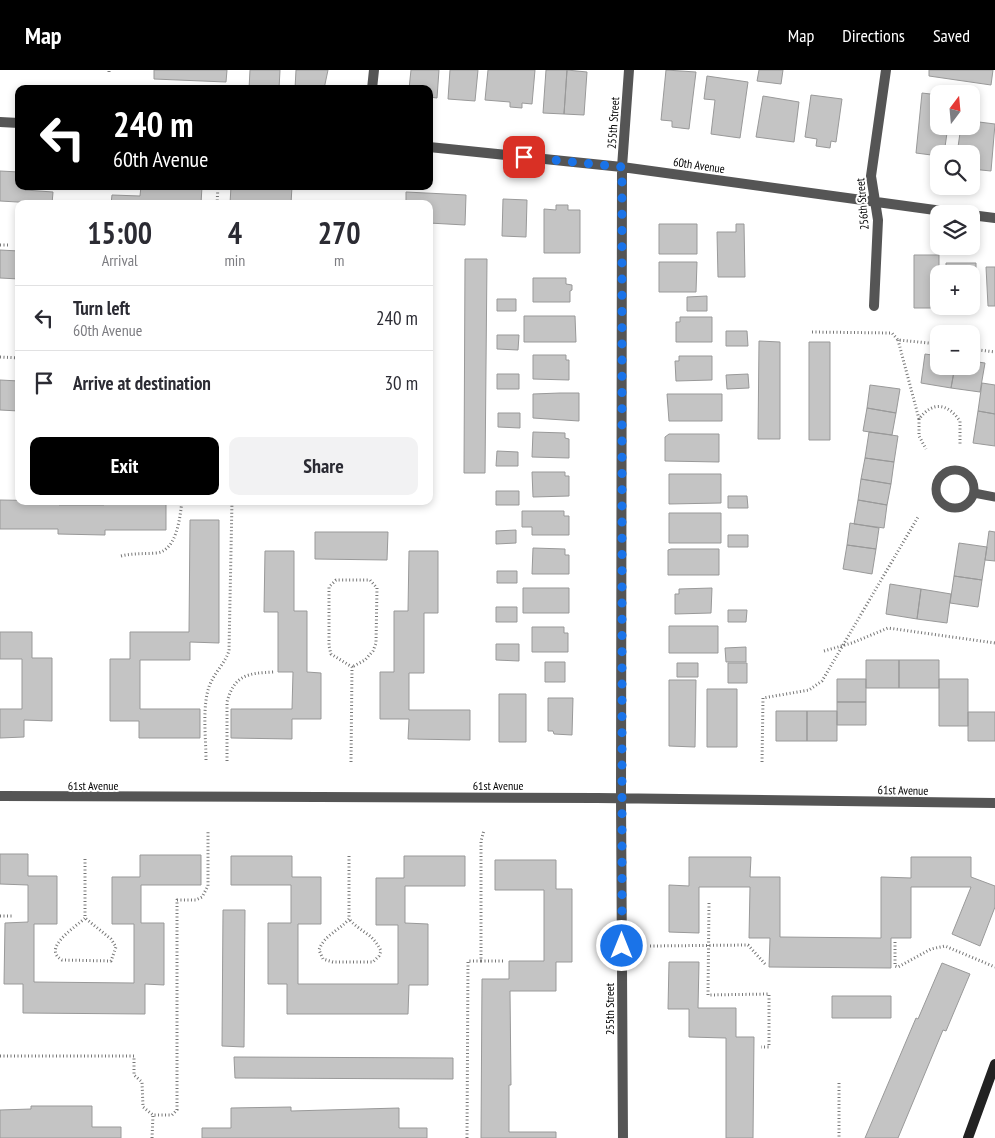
<!DOCTYPE html>
<html lang="en">
<head>
<meta charset="utf-8">
<style>
  body { margin:0; font-family:"PT Sans Narrow",sans-serif; background:#f2f2f3; color:#2b2b33; height:100vh; display:flex; flex-direction:column; font-size:19px; white-space:nowrap }
  * { box-sizing:border-box; margin:0 }
  p { font-size:16px; color:#7c7c81 }
  .icon { flex:none; width:28px; height:28px; fill:none; stroke:currentColor; stroke-width:2; stroke-linecap:round; stroke-linejoin:round }
  .map { position:relative; flex:1; overflow:hidden }
  .panel { position:absolute; left:15px; top:130px; width:418px; height:305px; display:flex; flex-direction:column; background:#fff; border-radius:10px; box-shadow:0 2px 8px #0003 }
  .panel>* { flex:none }
  .guide { position:absolute; left:15px; top:15px; width:418px; height:105px; border-radius:10px; box-shadow:0 2px 8px #0003; background:#000; color:#fff; overflow:hidden }
  .needle { width:32px; rotate:16deg }
  .buttons { position:absolute; left:930px; top:15px; display:grid; gap:10px }
  .buttons a { display:grid; place-items:center; width:50px; height:50px; border-radius:10px; background:#fff; box-shadow:0 2px 8px #0003; font-size:25px }
  .pin { position:absolute; display:grid; place-items:center; width:42px; height:42px; color:#fff; margin:-21px; border-radius:10px; box-shadow:0 2px 8px #0006 }
  .me { position:absolute; width:55px; margin:-28px; rotate:0deg; stroke-linejoin:round; filter:drop-shadow(0 0 4px #0008) }
  .turn { display:flex; align-items:center; gap:18px; height:105px; padding:0 15px; font-size:22px }
  .turn .icon { width:65px; height:65px; stroke-width:2.5 }
  .turn b { display:block; font-size:35px; line-height:42px }
  .eta { display:flex; justify-content:space-evenly; align-items:center; height:85px; text-align:center }
  .eta b { font-size:30px; font-weight:700; line-height:35px }
  .cta { display:flex; gap:10px; margin-top:auto; padding:10px 15px }
  .cta a { flex:1; height:58px; border-radius:10px; background:#000; color:#fff; font-size:20px; font-weight:700; line-height:58px; text-align:center }
  .cta a+a { background:#f2f2f3; color:#2b2b33 }
  ul { padding:0; list-style:none }
  li { display:flex; align-items:center; gap:15px; height:65px; padding:0 15px; border-top:1px solid #e1e1e2 }
  li div { flex:1 }
  li b { display:block; font-size:19px }
  li em { font-style:normal }
  header { display:flex; align-items:center; gap:30px; box-sizing:border-box; height:70px; padding:0 25px; background:#000; color:#fff }
  header strong { font-size:24px }
  nav { display:flex; gap:28px; margin-inline-start:auto; font-size:18px }
  .map>svg:first-child { display:block }
  .building { fill:#c4c4c4; stroke:#999 }
  .lines { fill:none; stroke-linecap:round; stroke-linejoin:round }
  .path { stroke:#777; stroke-width:3; stroke-dasharray:1 2.5; stroke-linecap:butt }
  .lane { stroke:#555; stroke-width:9 }
  .street { stroke:#555; stroke-width:10 }
  .secondary { stroke:#222; stroke-width:10 }
  .route { stroke:#1a73e8; stroke-width:9; stroke-dasharray:0 16.2 }
  .labels { text-anchor:middle; dominant-baseline:central; stroke-width:4; stroke-linejoin:round; paint-order:stroke }
  .street-label { font-size:12px; fill:#000; stroke:#fff }
</style>
</head>
<body>
<header>
<strong>Map</strong>
<nav><a>Map</a><a>Directions</a><a>Saved</a></nav>
</header>
<div class="map">
<svg width="995" height="1068" viewBox="0 0 995 1068">
  <rect width="100%" height="100%" fill="#fff"/>
  <path class="building" d="M154,0h73l-1,12 -72,-3z
    M250,0h30l-1,19h-30z
    M296,0h32l-4,19h-29z
    M411,0h28l-2,28 -8,-1v-8h-20z
    M450,0h28l-3,31 -27,-2z
    M488,0h47l-3,34 -10,-1v5l-12,-1v-5l-25,-2z
    M546,0h21l-3,44 -21,-1z
    M567,0l20,2 -3,43 -20,-1z
    M666,0l30,2 -7,57 -17,-2v-6l-11,-1z
    M759,0h24l-2,14 -24,-3z
    M929,0h64l-2,15 -62,-9z
    M707,6l41,6 -8,56 -29,-4 4,-34 -11,-1z
    M958,20l19,3 -2,20h-4v-19h-14z
    M922,23l17,2v31h9l-4,28h-5v2l-23,-3z
    M811,25l31,4 -6,43 -5,-1 -1,7 -14,-2 1,-7 -12,-2z
    M763,26l36,6 -5,40 -38,-5z
    M971,51l24,3 -4,47 -20,-2v-15h-14l4,-28h10z
    M0,101l19,1v14h6v4l28,2 -1,12 -52,-3z
    M141,116h61l-1,18h-90l1,-9 28,1z
    M231,116h61l-1,18h-61z
    M406,122l60,3 -1,30 -36,-2v-19h-23z
    M503,129l24,1 -1,37 -24,-1z
    M556,135h12v5h12v43h-36v-44l12,1z
    M659,154h38v30h-38z
    M736,154h8l1,53h-27l-1,-45h19z
    M0,180l19,1v28l-19,-1z
    M914,185h25v31h-4v22h-21z
    M465,189h22l-2,214h-21z
    M659,192h38l-1,30h-37z
    M946,193h30v24h-5v-13h-25z
    M986,197h9v39h-7z
    M533,208h33v6l6,1v5l-2,1v11h-37z
    M707,226v15h-20v-14z
    M497,229h19v12h-19z
    M949,236h18v4h-18z
    M524,246h51l1,26h-52z
    M680,247h32v25h-36v-20h4z
    M726,261h21l1,15h-22z
    M497,265h22l-1,15 -21,-1z
    M759,271l21,1v97h-22z
    M809,272h21v98h-21z
    M925,284l14,2v10h16l-4,22 -30,-5z
    M533,285h33v5h3v20l-36,-1z
    M679,286h33v24l-36,1 -1,-20h4z
    M971,291l14,2 -5,29 -29,-4 4,-22h16z
    M497,304h22v15h-22z
    M748,304l1,14 -22,1 -1,-14z
    M0,310l19,1v30l-19,-1z
    M982,313l13,2v29l-17,-3z
    M870,315l30,4 -4,24 -29,-5z
    M560,323h19v28l-46,-3v-24z
    M667,324h55v27h-53z
    M867,338l29,5 -4,22 -29,-4z
    M978,341l17,3v32l-22,-3z
    M498,343h22v15l-22,-1z
    M533,362l32,1v5l4,1v19l-37,-1z
    M869,362l29,4 -4,26 -29,-4z
    M669,364h50v28l-54,-1v-24z
    M497,381l21,1v14h-22z
    M865,388l29,4 -3,22 -30,-5z
    M532,402h33v4h4v20l-36,1z
    M669,404h52v29l-52,1z
    M861,409l30,5 -4,21 -29,-5z
    M496,421h23v14h-23z
    M728,426h19l1,12h-20z
    M0,430l59,1v4h45v-4h62v29h-61v5l-47,-1v-5h-58z
    M858,430l29,5 -3,23 -30,-4z
    M522,441h42v5h5v19h-37v-8h-10z
    M669,443h52v30h-52z
    M190,450h29v123l-29,-1v18h-50v49h60v29h-61v-17h-29v-62h20v-27h59z
    M850,453l29,5 -3,21 -29,-4z
    M516,460v13l-20,1v-13z
    M989,461l6,1v29l-10,-1z
    M315,462h73l-1,28 -72,-1z
    M728,465h20v12h-20z
    M959,473l28,4 -5,33 -28,-4z
    M847,475l29,4 -4,25 -29,-5z
    M533,478l32,1v6h4v19h-37z
    M671,479h48v26h-51v-25z
    M265,481h29v60h13v61l14,1v46h-29v20l-61,-1v-29h61l1,-37h-15v-60h-14z
    M409,481h29v62h-14v60h-15v37h61v30l-62,-1 1,-20h-29v-47h14v-61h14z
    M497,501h20v12h-20z
    M954,506l28,4 -4,27 -28,-4z
    M890,514l31,5 -4,30 -31,-5z
    M523,518h46v25h-46z
    M712,518l-1,25 -36,1v-20h4v-5z
    M921,519l30,5 -4,29 -30,-4z
    M496,537h21v15h-21z
    M728,540h19l-1,12h-18z
    M669,556h49v27h-49z
    M532,557h32v6h4v19h-36z
    M0,562h32v26h20v63l-28,-1v17l-24,1v-29h22v-50h-22z
    M496,574h23v17l-23,-1z
    M746,577v15h-20l-1,-14z
    M866,590h33v28h-33z
    M899,590h40v28h-40z
    M545,592h20v20h-20z
    M677,593h21v14h-21z
    M728,593h19v20h-19z
    M837,609h29v23h-29z
    M939,609h29v47h-29z
    M669,610h27l-1,67 -26,-1z
    M707,619h30v58h-30z
    M499,624h27v48h-27z
    M548,628h25l-1,37 -18,-1 -1,-3h-5z
    M837,632h29v23h-29z
    M776,641h31v30h-31z
    M807,641h30v30h-30z
    M968,642h27v29h-27z
    M0,784h28v22h29v48h-23v58l100,1v-59h-22v-47h28v-22h61v30h-60v38h23v62l-19,-1v30l-122,-1v-29h-19l1,-61 23,-1v-37l-28,-1z
    M231,786h61v21h29v47h-23v60h100v-59h-22v-47h28v-22h61v30h-60v37l23,1v61h-19l-1,29h-121v-30h-19v-61h23v-38h-60z
    M689,787h62l-1,20h30v60l101,1v-61l30,1v-21h60v20l24,9v21l-15,39 -28,-12 19,-47h-60v51h-20v30l-122,-1 1,-29h-21l1,-51h-51v46l-30,-1v-47l20,1z
    M495,790h61v29h16v73h-16v29h-46l1,94h-2v47h47v6h-75l1,-159h27v-18h35v-71h-49z
    M223,840h22l-1,137 -22,-1z
    M669,892h30l-1,46h38v29h18l-1,101h-27v-100l-37,-1v-28h-21z
    M942,893l28,11 -24,57 -3,-1 -45,108h-33l51,-120 2,1z
    M832,926h59v22h-59z
    M234,987l219,1v21l-218,-1z
    M31,1036h61v21h29v11h-121v-28l31,-1z
    M291,1037v4l108,-3v20h28v10h-225v-10h29v-20z"/>
  <g class="lines">
    <path class="path" d="M109,2v-2
      M217,134l1,-18
      M0,175h9
      M812,262l80,1 6,7 41,4
      M898,270l21,79c14,-18 28,-16 41,2v25
      M971,279l24,3
      M0,287l19,1
      M919,349v17l7,13
      M121,486c12,-3 23,-2 36,-3 20,-3 23,-36 25,-52
      M824,581l28,-8 36,-15 107,15
      M206,690c0,-21 -4,-53 3,-73 4,-13 18,-26 20,-37l3,-149
      M227,691v-59c7,-27 21,-29 47,-30
      M351,692l1,-95 -21,-13 -2,-8v-59l7,-7h34l7,8 -1,55 -3,8 -8,9 -13,7
      M762,692l1,-64 46,-8 13,-9 96,-164
      M349,786v63c-10,12 -25,16 -30,31l4,9 10,3h40l6,-6 2,-5c-9,-19 -20,-18 -32,-32
      M85,789v59c-9,9 -44,30 -23,42l49,1 5,-14 -5,-8 -26,-21
      M709,833l-1,92 61,-1v53h-8
      M0,846h12
      M895,872v24l3,1 33,-18 14,-3 50,21
      M650,876l98,-1 18,20
      M481,891h23
      M0,986h134v19l8,7 1,25 10,8h19l5,-5v-210h19l6,-3 6,-11v-56
      M839,1013v55
      M152,1068l1,-23
      M467,1068l1,-177h13v-120l3,-11"/>
    <path class="lane" d="M936 419a19 19 0 1 1 38 0a19 19 0 1 1-38 0Z
      M974,423l21,4"/>
    <path class="street" d="M372,19l2,-19
      M0,52l19,1
      M429,77l193,20 342,47
      M971,145l24,3
      M874,236l4,-86 -7,-44 15,-106
      M0,726l597,2 398,5
      M623,1068l-2,-340 1,-631 7,-97"/>
    <path class="secondary" d="M968,1068l27,-74"/>
  </g>
  <g class="lines">
    <path class="route" d="M524,87l98,10v779"/>
  </g>
  <g class="labels">
    <g class="street-label">
      <text transform="translate(613 53) rotate(-86)">255th Street</text>
      <text transform="translate(699 95) rotate(8)">60th Avenue</text>
      <text transform="translate(862 134) rotate(-95)">256th Street</text>
      <text x="93" y="715">61st Avenue</text>
      <text x="498" y="715">61st Avenue</text>
      <text transform="translate(903 720) rotate(1)">61st Avenue</text>
      <text transform="translate(609 939) rotate(-90)">255th Street</text>
    </g>
  </g>
</svg>
<div class="buttons">
<a><svg class="needle" viewBox="-14 -14 28 28"><path d="M0-13l5 13h-10z" fill="#e53935"/><path d="M0 13l5-13h-10z" fill="#7c7c81"/></svg></a>
<a><svg class="icon" aria-label="search" viewBox="0 0 24 24"><circle cx="10" cy="10" r="6"/><path d="M15 15l6 6"/></svg></a>
<a><svg class="icon" aria-label="layers" viewBox="0 0 24 24"><path d="M12 4l9 5-9 5-9-5zM3 14l9 5 9-5"/></svg></a>
<a>+</a>
<a>−</a>
</div>
<div class="pin" style="left:524px;top:87px;background:#d93025"><svg class="icon" aria-label="arrive" viewBox="0 0 24 24"><path d="M6 21V4h12l-3 4 3 4H6"/></svg></div>
<svg class="me" style="left:622px;top:876px" viewBox="-20 -20 40 40"><circle r="17" fill="#1a73e8" stroke="#fff" stroke-width="3"/><path d="M0-11L8 9 0 5-8 9z" fill="#fff"/></svg>
<div class="guide">
<div class="turn"><svg class="icon" aria-label="left" viewBox="0 0 24 24"><path d="M17 20v-9H6M10 6l-5 5 5 5"/></svg><div><b>240 m</b>60th Avenue</div></div>
</div>
<section class="panel">
<div class="eta">
<div><b>15:00</b><p>Arrival</p></div>
<div><b>4</b><p>min</p></div>
<div><b>270</b><p>m</p></div>
</div>
<ul>
<li><svg class="icon" aria-label="left" viewBox="0 0 24 24"><path d="M17 20v-9H6M10 6l-5 5 5 5"/></svg><div><b>Turn left</b><p>60th Avenue</p></div><em>240 m</em></li>
<li><svg class="icon" aria-label="arrive" viewBox="0 0 24 24"><path d="M6 21V4h12l-3 4 3 4H6"/></svg><div><b>Arrive at destination</b></div><em>30 m</em></li>
</ul>
<div class="cta"><a>Exit</a><a>Share</a></div>
</section>
</div>
</body>
</html>
